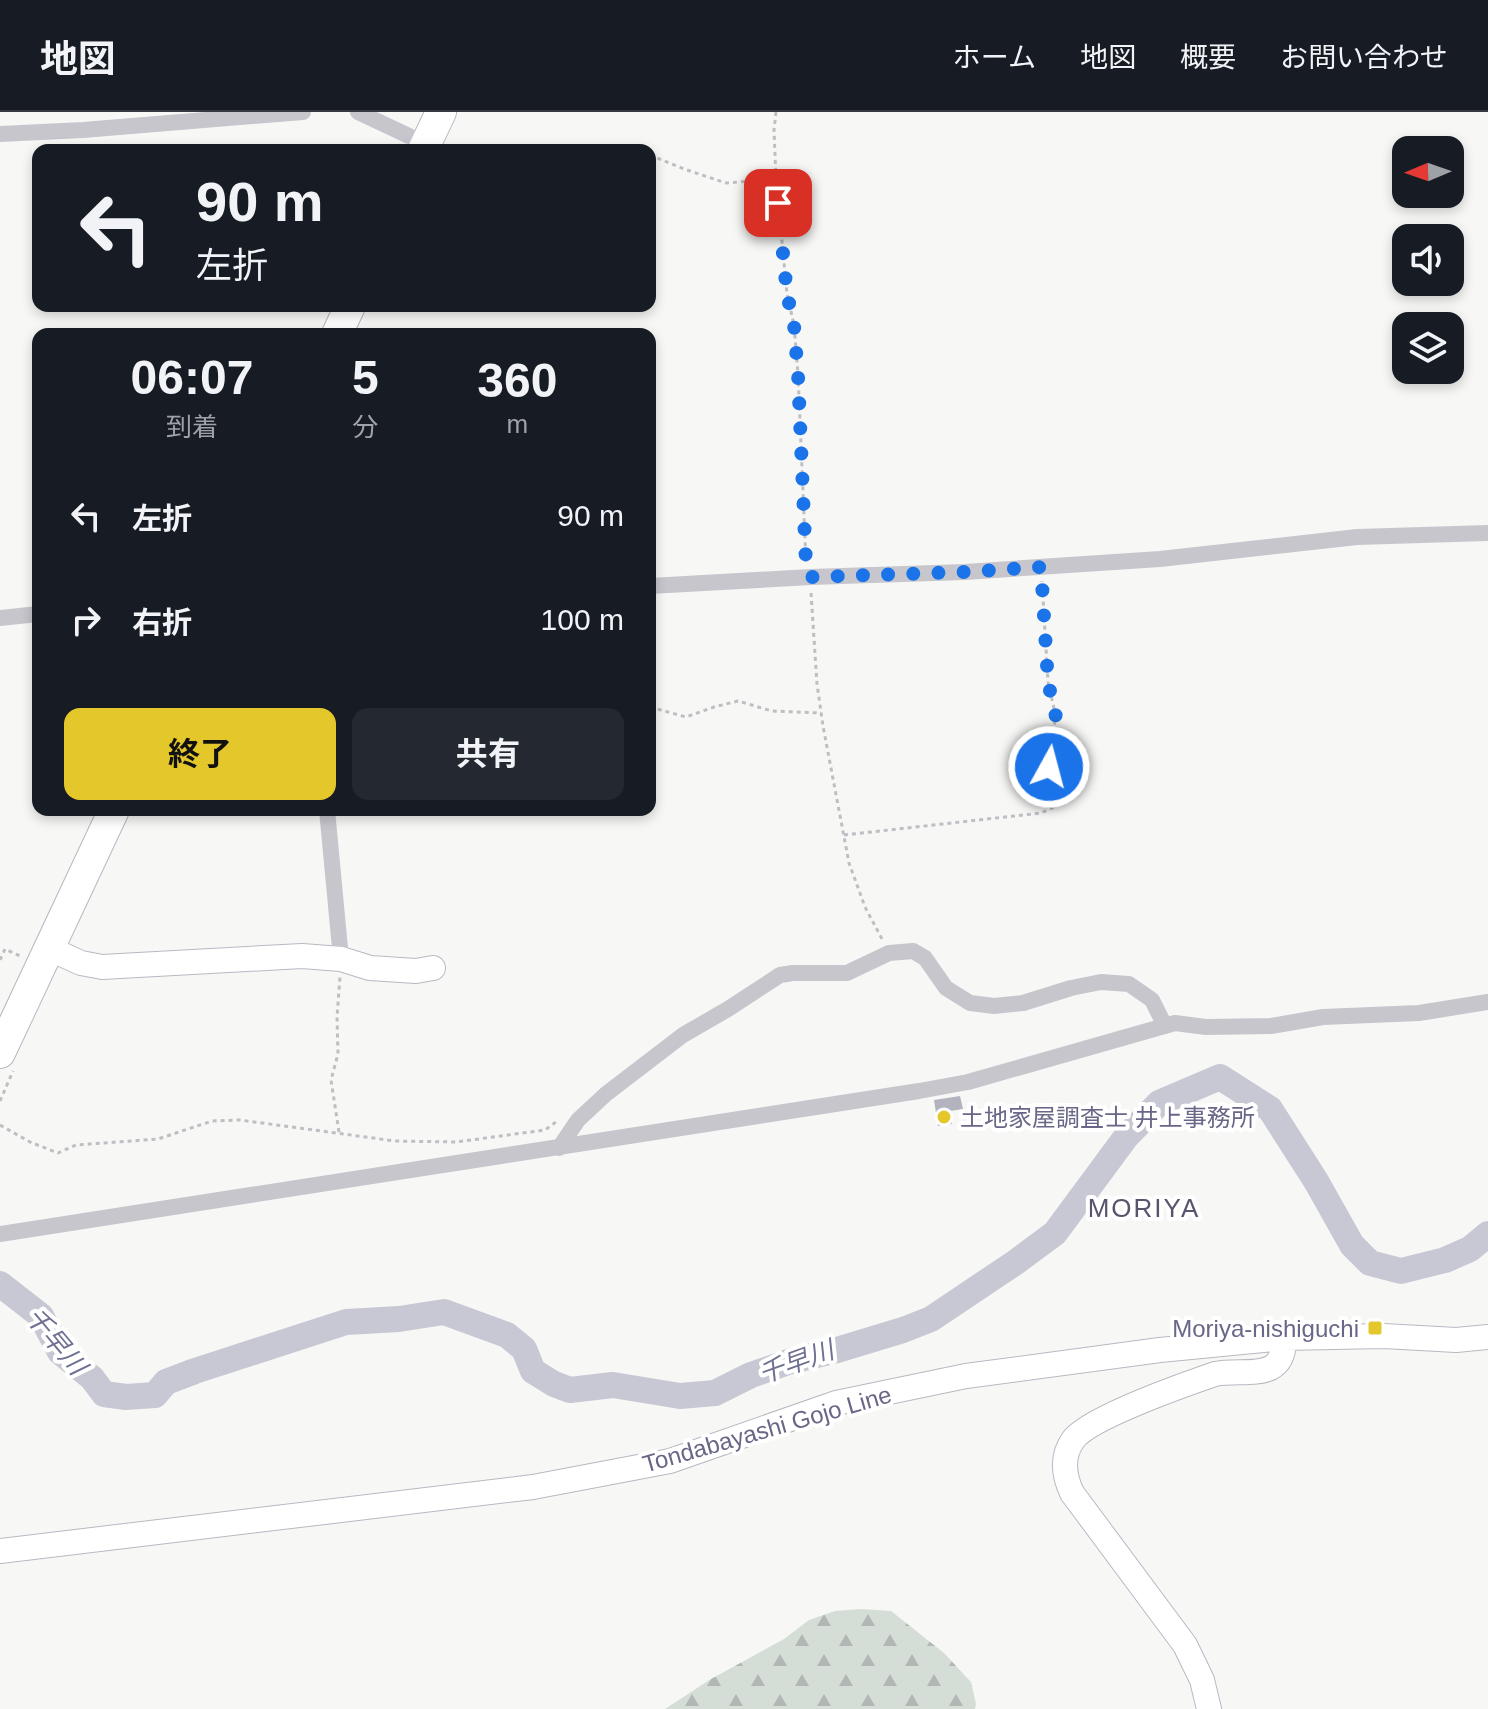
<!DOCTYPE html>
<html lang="ja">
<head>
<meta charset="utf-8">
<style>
  body { margin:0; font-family:Arial,"Noto Sans JP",sans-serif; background:#242831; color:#f1f3f6; height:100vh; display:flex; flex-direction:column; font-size:30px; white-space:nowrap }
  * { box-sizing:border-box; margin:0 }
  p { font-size:26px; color:#9ea1a6 }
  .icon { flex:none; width:44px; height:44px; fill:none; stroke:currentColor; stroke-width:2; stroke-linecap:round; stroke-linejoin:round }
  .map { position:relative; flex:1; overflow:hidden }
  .sheet { position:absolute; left:32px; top:216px; width:624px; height:488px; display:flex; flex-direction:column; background:#171b24; border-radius:16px; box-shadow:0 4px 12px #0003 }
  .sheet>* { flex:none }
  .banner { position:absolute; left:32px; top:32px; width:624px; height:168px; border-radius:16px; box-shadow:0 4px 12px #0003; background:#171b24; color:#f1f3f6; overflow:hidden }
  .needle { width:52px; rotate:268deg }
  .buttons { position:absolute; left:1392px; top:24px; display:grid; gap:16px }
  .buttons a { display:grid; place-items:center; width:72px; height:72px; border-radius:16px; background:#171b24; box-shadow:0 4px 12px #0003; font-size:40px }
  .pin { position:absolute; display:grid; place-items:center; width:68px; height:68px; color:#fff; margin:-34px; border-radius:16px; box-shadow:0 4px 12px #0006 }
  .me { position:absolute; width:88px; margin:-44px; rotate:7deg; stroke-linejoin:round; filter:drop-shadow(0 0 6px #0008) }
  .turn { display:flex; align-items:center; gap:28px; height:168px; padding:0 32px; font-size:36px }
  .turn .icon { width:104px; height:104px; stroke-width:2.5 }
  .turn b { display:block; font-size:56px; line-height:68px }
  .eta { display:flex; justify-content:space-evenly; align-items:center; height:136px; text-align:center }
  .eta b { font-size:48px; font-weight:700; line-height:56px }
  .cta { display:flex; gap:16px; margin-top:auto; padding:16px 32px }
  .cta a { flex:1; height:92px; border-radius:16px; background:#e3c72b; color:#111; font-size:32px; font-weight:700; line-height:92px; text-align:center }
  .cta a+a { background:#242831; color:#f1f3f6 }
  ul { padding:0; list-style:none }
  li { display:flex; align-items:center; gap:24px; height:104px; padding:0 32px }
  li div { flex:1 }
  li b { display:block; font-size:30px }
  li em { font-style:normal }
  header { display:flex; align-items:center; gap:48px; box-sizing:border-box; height:112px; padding:0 40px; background:#171b24; border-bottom:2px solid #363941 }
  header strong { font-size:38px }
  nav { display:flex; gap:44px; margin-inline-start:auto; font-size:28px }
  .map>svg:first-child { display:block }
  .forest { fill:url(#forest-firs) }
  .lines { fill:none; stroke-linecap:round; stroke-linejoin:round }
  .river { stroke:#c7c8d3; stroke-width:26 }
  .building { fill:#b3b3bf }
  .secondary-casing { stroke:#b9b8c2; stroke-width:26 }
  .highway-casing { stroke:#b7b7be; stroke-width:32 }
  .path { stroke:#bebec3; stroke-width:3; stroke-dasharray:4 4; stroke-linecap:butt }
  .street { stroke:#c7c6cd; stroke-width:16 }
  .secondary { stroke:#fff; stroke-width:24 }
  .highway { stroke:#fff; stroke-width:30 }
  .route { stroke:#1a73e8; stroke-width:14; stroke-dasharray:0 25.2 }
  .poi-dot { fill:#e3c72b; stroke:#fff; stroke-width:3 }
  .labels { text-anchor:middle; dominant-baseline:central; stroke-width:8; stroke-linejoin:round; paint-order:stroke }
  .poi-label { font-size:24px; fill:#696787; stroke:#fff; text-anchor:start }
  .street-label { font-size:24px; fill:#696787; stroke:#fff }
  .neighbourhood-label { font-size:26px; letter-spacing:2px; fill:#56556c; stroke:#fff }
  .water-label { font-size:26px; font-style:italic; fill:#6e7190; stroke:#fff }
</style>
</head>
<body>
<header>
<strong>地図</strong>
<nav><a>ホーム</a><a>地図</a><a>概要</a><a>お問い合わせ</a></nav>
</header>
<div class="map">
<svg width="1488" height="1597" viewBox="0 0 1488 1597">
  <defs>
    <pattern id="forest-firs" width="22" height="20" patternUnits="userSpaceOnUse" patternTransform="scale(2)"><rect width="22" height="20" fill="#d5ddd7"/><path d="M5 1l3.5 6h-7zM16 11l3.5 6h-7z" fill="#b1b7b4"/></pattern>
  </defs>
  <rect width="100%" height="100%" fill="#f7f8f6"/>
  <path class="forest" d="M861,1497l30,2 53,42 27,29 5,22 -1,5h-310l46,-30 73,-40 25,-19 26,-9z"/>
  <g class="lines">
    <path class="river" d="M0,1172l41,32 19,36 32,26 12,16 22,3 29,-2 11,-13 29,-11 151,-49 53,-3 45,-7 63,23 17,14 9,22 21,13 16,6 43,-5 67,11 35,-3 36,-18 40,-14 46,-11 66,-20 28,-11 85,-57 39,-29 71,-96 33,-34 61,-26 50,32 46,72 36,64 18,18 31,8 44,-11 25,-11 18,-15"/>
  </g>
  <path class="building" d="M960,984l3,13 -13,2 2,13 -14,2 -4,-26z"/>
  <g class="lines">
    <defs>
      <path id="secondary" d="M48,836l33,15 21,4 200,-11 39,3 29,9 46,3 17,-3
        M0,1439l533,-64 137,-26 166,-58 130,-27 194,-26 124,-12 100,-2 72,4 32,-3
        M1209,1597l-7,-29 -17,-35 -113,-152c-8,-17 -11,-36 1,-53 15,-22 113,-56 142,-66 29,-6 70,10 69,-36"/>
      <path id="highway" d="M423,38l18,-38
        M337,222l13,-28
        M0,941l114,-243"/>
    </defs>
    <use href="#secondary" class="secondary-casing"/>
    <use href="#highway" class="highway-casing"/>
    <path class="path" d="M776,0l-2,18 2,49 11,115 7,31 4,49 8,188
      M650,43l34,14 42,14 50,-4
      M811,481l6,91 6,42 26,137 16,44 17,32
      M650,595l36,10 28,-10 24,-6 34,10 49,2
      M844,723l197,-22 13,-6 -5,-40v-17l7,-33 -8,-35 -6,-101
      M0,848l5,-11 15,7
      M0,989l13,-30
      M0,1013l30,17 28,11 18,-8 82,-6 54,-18 28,-1 155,21 61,1 89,-12 11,-8
      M339,1020l-8,-52 7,-26 -1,-37 3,-40"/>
    <path class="street" d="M358,0l51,24
      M0,22l83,-4 220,-18
      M650,474l161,-9 154,-5 195,-13 197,-22 131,-4
      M0,506l38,-4
      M327,698l14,149
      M559,1036l19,-28 28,-26 77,-59 45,-26 52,-34 13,-2h54l42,-20 24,-2 12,7 21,30 24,15 24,3 29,-3 48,-15 30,-6 28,2 23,16 13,26
      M0,1122l919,-143 49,-9 207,-59 31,4 65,-1 52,-9 96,-4 69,-11"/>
    <use href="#secondary" class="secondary"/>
    <use href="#highway" class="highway"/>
  </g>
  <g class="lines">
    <path class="route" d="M778,91l9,91 7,31 4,49 8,190 5,13 154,-5 76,-5 7,115 8,35 -7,33v17"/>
  </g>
  <g class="poi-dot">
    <circle cx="944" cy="1005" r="8"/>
    <rect x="1367" y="1208" width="16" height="16" rx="4"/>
  </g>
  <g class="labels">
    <g class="poi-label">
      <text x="960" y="1005">土地家屋調査士 井上事務所</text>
      <text x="1359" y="1216" text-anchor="end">Moriya-nishiguchi</text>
    </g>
    <g class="street-label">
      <text transform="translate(767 1317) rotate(-16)">Tondabayashi Gojo Line</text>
    </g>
    <g class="neighbourhood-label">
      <text x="1144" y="1096">MORIYA</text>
    </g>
    <g class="water-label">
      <text transform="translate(56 1229) rotate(50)">千早川</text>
      <text transform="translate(796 1250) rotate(-20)">千早川</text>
    </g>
  </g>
</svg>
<div class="buttons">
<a><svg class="needle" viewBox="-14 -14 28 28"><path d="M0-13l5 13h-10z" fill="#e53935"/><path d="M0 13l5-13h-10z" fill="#9ea1a6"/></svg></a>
<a><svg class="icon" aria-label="sound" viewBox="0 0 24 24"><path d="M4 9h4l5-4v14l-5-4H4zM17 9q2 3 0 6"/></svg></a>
<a><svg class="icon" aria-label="layers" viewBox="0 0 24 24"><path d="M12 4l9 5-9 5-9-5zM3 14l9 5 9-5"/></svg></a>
</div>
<div class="pin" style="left:778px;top:91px;background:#d93025"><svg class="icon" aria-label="arrive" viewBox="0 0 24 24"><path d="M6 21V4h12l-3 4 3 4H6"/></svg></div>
<svg class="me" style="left:1049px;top:655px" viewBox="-20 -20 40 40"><circle r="17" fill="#1a73e8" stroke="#fff" stroke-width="3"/><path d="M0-11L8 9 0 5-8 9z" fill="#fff"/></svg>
<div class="banner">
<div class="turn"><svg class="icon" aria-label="left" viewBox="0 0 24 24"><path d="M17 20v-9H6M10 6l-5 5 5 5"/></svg><div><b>90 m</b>左折</div></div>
</div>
<section class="sheet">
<div class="eta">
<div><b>06:07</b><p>到着</p></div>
<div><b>5</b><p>分</p></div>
<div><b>360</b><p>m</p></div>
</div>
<ul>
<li><svg class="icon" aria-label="left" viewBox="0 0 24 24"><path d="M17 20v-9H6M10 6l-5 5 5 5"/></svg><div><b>左折</b></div><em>90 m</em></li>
<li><svg class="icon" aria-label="right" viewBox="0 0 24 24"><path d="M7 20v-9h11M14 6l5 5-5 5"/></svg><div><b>右折</b></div><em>100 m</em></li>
</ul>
<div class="cta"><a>終了</a><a>共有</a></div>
</section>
</div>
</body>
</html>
